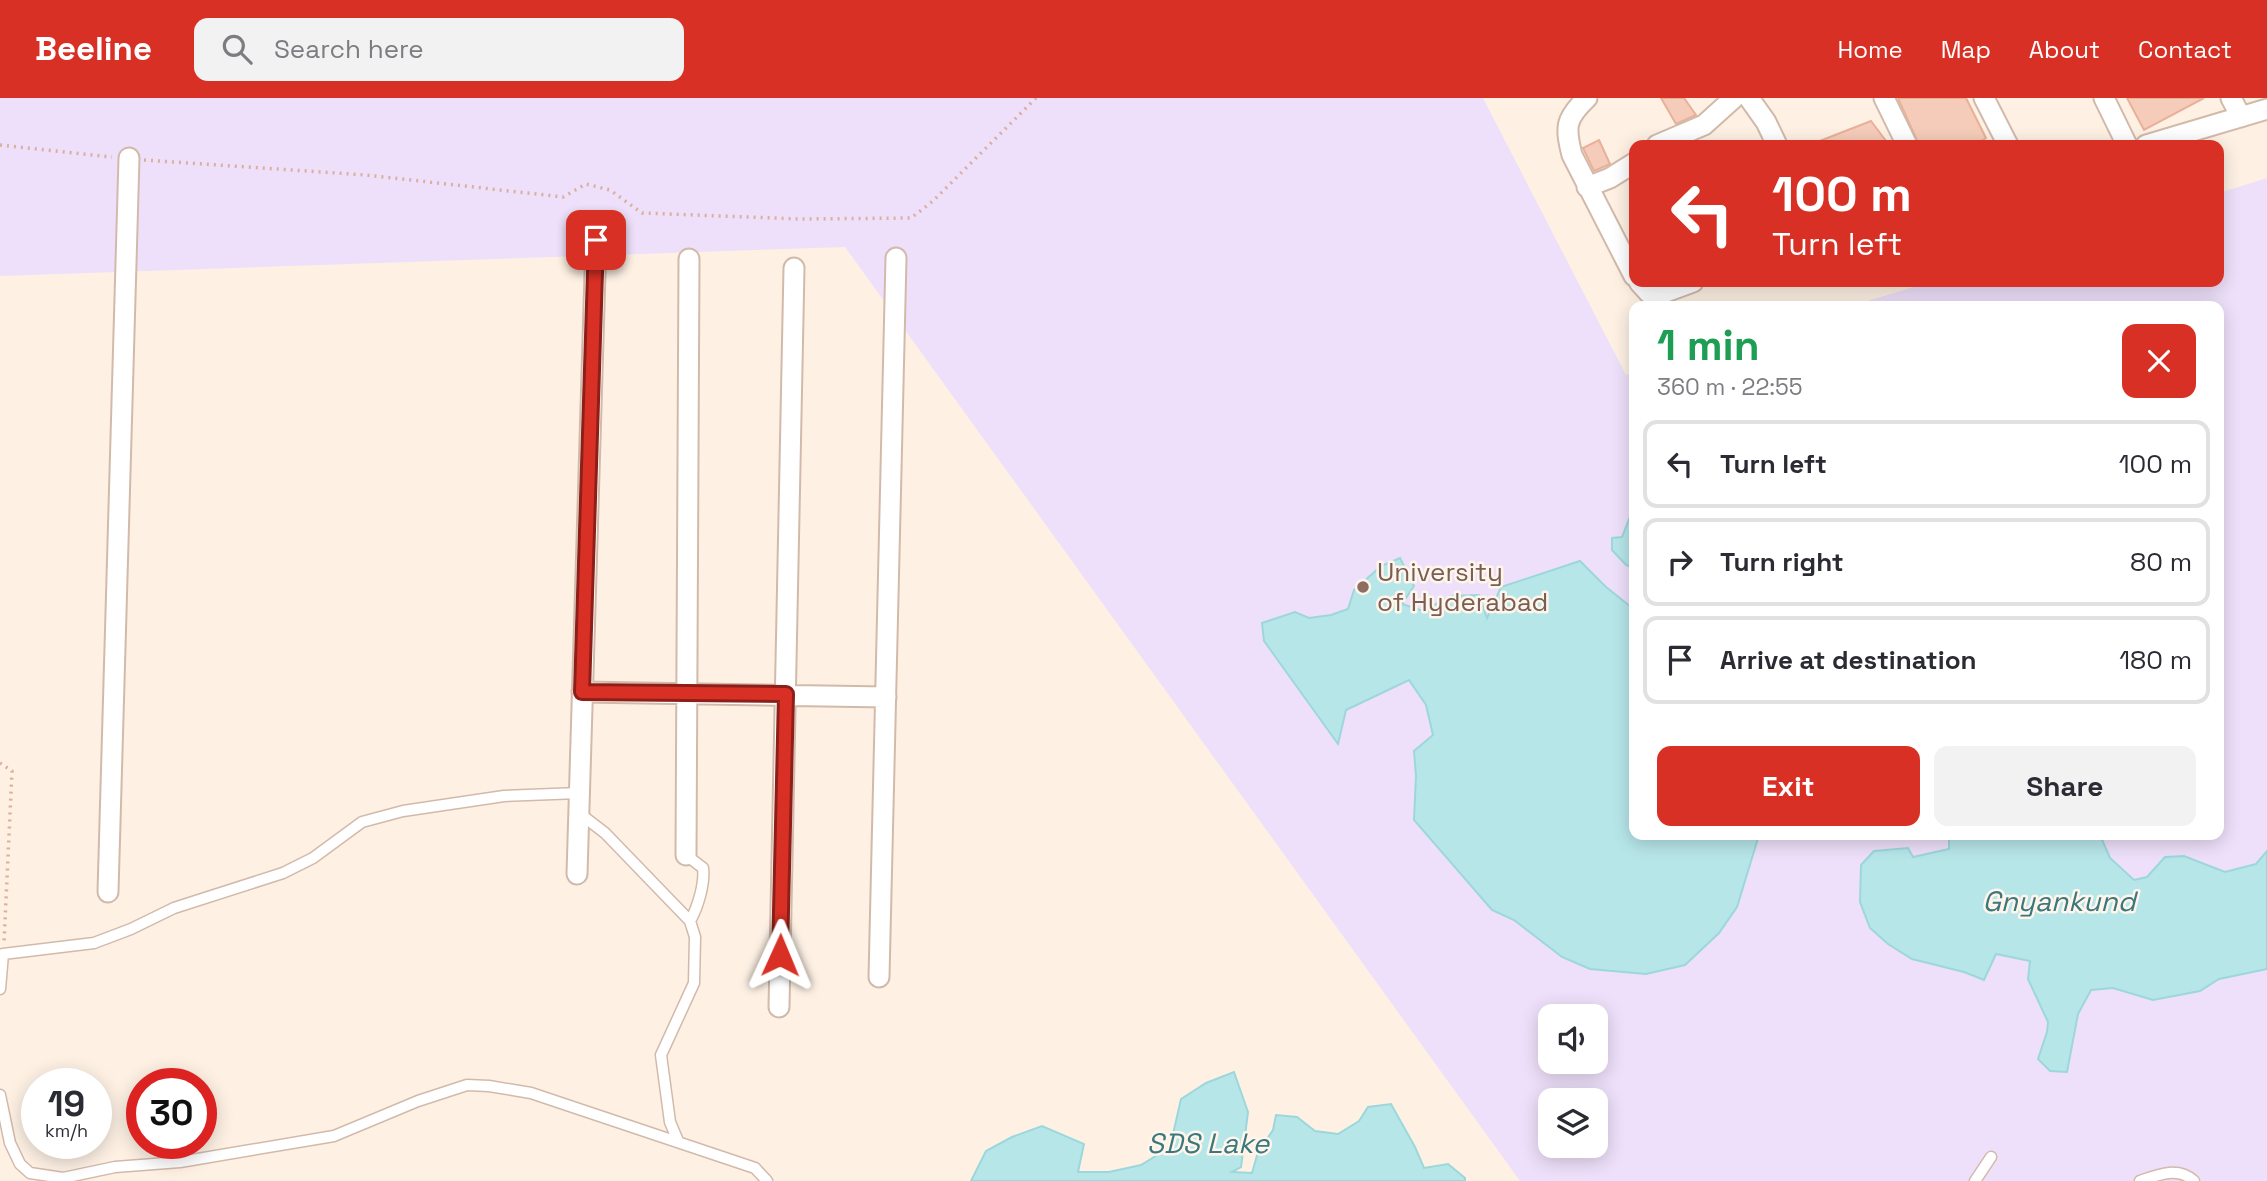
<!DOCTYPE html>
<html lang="en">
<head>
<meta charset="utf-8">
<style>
  body { margin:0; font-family:"Space Grotesk",sans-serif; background:#f2f2f3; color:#2b2b33; height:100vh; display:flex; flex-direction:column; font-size:26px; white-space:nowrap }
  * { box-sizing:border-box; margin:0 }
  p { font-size:23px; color:#7c7c81 }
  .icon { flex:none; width:38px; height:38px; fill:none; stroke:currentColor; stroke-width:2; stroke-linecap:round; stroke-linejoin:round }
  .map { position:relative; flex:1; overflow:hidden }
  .side { position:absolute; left:1629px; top:203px; width:595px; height:539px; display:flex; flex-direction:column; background:#fff; border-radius:14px; box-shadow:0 4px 18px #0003 }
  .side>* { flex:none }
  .hud { position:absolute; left:1629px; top:42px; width:595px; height:147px; border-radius:14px; box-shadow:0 4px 18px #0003; background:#d93025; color:#fff; overflow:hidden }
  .buttons { position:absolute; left:1538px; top:906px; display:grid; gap:14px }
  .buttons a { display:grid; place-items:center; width:70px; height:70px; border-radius:14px; background:#fff; box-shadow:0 4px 18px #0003; font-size:35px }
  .speed { position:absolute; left:21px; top:970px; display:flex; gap:14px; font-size:35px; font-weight:700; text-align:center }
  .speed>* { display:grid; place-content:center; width:91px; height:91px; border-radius:50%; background:#fff; box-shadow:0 4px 18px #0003; line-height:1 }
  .speed small { font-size:18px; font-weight:400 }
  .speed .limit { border:10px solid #d22; background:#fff; color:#111 }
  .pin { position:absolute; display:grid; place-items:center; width:60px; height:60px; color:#fff; margin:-30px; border-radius:14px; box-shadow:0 4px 10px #0006 }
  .me { position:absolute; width:77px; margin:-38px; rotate:1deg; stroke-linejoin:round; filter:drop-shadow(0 0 5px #0008) }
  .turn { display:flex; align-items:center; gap:24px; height:147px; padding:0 28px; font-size:32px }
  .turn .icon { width:91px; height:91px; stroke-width:2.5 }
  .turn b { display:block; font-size:49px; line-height:60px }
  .round { display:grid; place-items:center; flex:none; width:74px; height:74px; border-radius:14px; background:#f2f2f3 }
  .head { display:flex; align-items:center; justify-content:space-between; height:119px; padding:0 28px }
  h1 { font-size:42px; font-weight:700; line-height:52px; color:#1e9e55 }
  .primary-button { display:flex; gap:14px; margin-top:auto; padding:14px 28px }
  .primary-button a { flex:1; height:80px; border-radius:14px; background:#d93025; color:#fff; font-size:28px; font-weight:700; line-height:80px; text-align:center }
  .primary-button a+a { background:#f2f2f3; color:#2b2b33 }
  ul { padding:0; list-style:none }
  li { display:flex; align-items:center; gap:21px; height:88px; margin:0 14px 10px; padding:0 14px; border:4px solid #e1e1e2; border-radius:14px }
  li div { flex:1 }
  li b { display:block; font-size:26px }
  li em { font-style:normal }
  header { display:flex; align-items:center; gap:42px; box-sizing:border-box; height:98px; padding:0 35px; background:#d93025; color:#fff }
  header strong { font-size:33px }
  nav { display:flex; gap:38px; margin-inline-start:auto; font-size:24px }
  .search { width:490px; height:63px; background:#f2f2f3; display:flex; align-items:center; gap:18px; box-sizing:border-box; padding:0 24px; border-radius:14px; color:#7c7c81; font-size:26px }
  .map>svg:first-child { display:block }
  .education { fill:#eee0fa; fill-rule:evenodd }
  .water { fill:#b7e6e9; stroke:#9cd7db; stroke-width:2 }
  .building { fill:#f5ccb9; stroke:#e9b099; stroke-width:2 }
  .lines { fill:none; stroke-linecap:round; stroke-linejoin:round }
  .lane-casing { stroke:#d2baab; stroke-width:13 }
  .street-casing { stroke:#d2baab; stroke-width:23 }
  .path { stroke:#daaf9c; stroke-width:3.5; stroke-dasharray:2 5; stroke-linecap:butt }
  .lane { stroke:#fff; stroke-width:10 }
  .street { stroke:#fff; stroke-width:19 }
  .route-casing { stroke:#8d1f18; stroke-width:18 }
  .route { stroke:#d93025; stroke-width:12 }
  .education-dot { fill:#8d6e63; stroke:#fff5eb; stroke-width:2.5 }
  .labels { text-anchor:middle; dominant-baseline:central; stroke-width:5; stroke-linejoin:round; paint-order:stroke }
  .education-label { font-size:26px; fill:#785e54; stroke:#fff5eb; text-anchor:start }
  .water-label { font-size:28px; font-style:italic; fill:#3a787e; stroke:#fff5eb }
</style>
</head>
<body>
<header>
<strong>Beeline</strong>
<div class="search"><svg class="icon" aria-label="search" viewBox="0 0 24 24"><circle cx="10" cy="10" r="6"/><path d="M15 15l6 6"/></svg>Search here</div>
<nav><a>Home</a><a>Map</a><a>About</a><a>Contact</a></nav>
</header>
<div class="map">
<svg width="2267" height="1083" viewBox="0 0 2267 1083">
  <rect width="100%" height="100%" fill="#fef1e4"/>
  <path class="education" d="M0,0h1483l143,277 8,-2v462h585v-529h-368l79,-24h289v-89l48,-15v1003h-747l-675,-934 -845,29zM1550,919h46v45h-46zM1550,1003h46v45h-46z"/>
  <path class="water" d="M1630,419l4,2v49l-8,-3 -14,-15v-12l10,-1z
    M1400,460l14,28 -12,18 21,7 28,-15 28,-1 8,23 14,-31 79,-26 26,26 25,20 3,-3v231h125l-22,72 -18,26 -34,32 -39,9 -56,-5 -28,-12 -48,-37 -22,-10 -78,-90 2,-44 -2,-25 19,-16 -7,-30 -17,-25 -63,30 -8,34 -74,-103 -2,-18 33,-11 14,6 22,-3 17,-6 6,-19 27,-24z
    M1949,737h151l10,23 24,22 13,-3 18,-20 19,-1 41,16 31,-8 11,-13v118l-48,10 -19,12 -47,9 -40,-12 -22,2 -13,24 -11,58 -17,-1 -12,-12 9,-27 1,-10 -20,-43 2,-18 -34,-7 -12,26 -20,-8 -52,-13 -24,-15 -18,-16 -10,-26 1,-37 13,-14 34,-3 5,9 36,-8z
    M1234,974l14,40 -7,55 -9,5 20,1 6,-21 15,-22 3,-15 21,2 18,14 23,3 21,-13 9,-14 23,-3 24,43 9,21 24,-4 17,14v3h-494l15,-30 26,-14 30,-11 42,18 -6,28h31l32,-7 29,-18 11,-48 25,-16z"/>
  <path class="building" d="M1661,0h23l12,17 -20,9z
    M1898,0h68l20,40 -3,2 3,5h-67z
    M2127,0h77l-60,32z
    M1871,23l18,24h-77v-1z
    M1599,42l11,24 -16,7 -11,-23z"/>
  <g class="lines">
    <defs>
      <path id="lane" d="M579,715l26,20 85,88 5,16 -1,46 -33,72 9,67 8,19
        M686,757l17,13c2,15 -5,39 -13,53
        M0,891l3,-35 91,-11 37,-14 43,-21 109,-35 30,-15 49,-36 41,-11 101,-15 75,-3
        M0,997l10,48 10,21 10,9 33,5 52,-11 65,-5 154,-26 84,-35 49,-16 22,1 42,7 224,75 12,13
        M1975,1083l16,-24
        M2140,1083c17,-6 38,-15 54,0"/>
      <path id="street" d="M1587,0c-22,21 -22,29 -15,57l62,121
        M1749,0l17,24 11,23
        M1884,0l23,47
        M1984,0l24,47
        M2104,0l23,47
        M2231,0l10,19
        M1657,47l47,-20 30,-27
        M2146,47l121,-36
        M1587,89l23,-9 24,-15
        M1639,184l10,11h14l30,-11
        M582,594l304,5
        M686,757l3,-596
        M577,776l19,-634
        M108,794l21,-734
        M879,879l17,-719
        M779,909l15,-739"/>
    </defs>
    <use href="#lane" class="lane-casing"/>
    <use href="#street" class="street-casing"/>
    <path class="path" d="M0,47l112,12
      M144,62l222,15 197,22 23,-13 24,6 32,23 158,6 111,-1 22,-17 103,-103
      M0,665l12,8 -8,172"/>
    <use href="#lane" class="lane"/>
    <use href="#street" class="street"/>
  </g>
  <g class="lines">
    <defs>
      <path id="route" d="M596,142l-14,452 204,2 -6,261"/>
    </defs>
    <use href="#route" class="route-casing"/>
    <use href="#route" class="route"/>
  </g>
  <circle class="education-dot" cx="1363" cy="489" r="7"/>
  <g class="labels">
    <g class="education-label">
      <text x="1377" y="474">University<tspan x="1377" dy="30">of Hyderabad</tspan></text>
    </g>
    <g class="water-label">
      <text x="2059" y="803">Gnyankund</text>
      <text x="1208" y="1045">SDS Lake</text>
    </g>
  </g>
</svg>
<div class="buttons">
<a><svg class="icon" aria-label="sound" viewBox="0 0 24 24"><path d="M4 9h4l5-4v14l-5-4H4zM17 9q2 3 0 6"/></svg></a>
<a><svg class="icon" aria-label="layers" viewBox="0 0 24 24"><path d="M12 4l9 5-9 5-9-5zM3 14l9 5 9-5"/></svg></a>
</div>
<div class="speed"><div>19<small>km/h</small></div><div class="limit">30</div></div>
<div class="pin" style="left:596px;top:142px;background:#d93025"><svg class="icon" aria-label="arrive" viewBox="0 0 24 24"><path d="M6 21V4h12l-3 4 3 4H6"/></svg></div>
<svg class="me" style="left:780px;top:857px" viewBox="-20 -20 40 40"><path d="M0-17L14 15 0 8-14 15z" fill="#d93025" stroke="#fff" stroke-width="4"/></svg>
<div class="hud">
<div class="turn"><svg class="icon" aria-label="left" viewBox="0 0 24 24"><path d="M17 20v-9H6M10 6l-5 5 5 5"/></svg><div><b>100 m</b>Turn left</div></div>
</div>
<section class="side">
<div class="head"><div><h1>1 min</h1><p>360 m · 22:55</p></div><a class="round" style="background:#d93025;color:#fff"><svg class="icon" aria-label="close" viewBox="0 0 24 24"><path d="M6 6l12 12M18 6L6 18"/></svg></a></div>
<ul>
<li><svg class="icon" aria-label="left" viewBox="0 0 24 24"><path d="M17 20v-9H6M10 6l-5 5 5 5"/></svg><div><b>Turn left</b></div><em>100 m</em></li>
<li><svg class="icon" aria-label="right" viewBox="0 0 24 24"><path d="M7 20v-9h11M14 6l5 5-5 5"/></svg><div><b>Turn right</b></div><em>80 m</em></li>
<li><svg class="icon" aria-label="arrive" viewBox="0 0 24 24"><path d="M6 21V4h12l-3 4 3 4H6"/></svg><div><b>Arrive at destination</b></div><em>180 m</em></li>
</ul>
<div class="primary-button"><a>Exit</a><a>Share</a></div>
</section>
</div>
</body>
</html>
